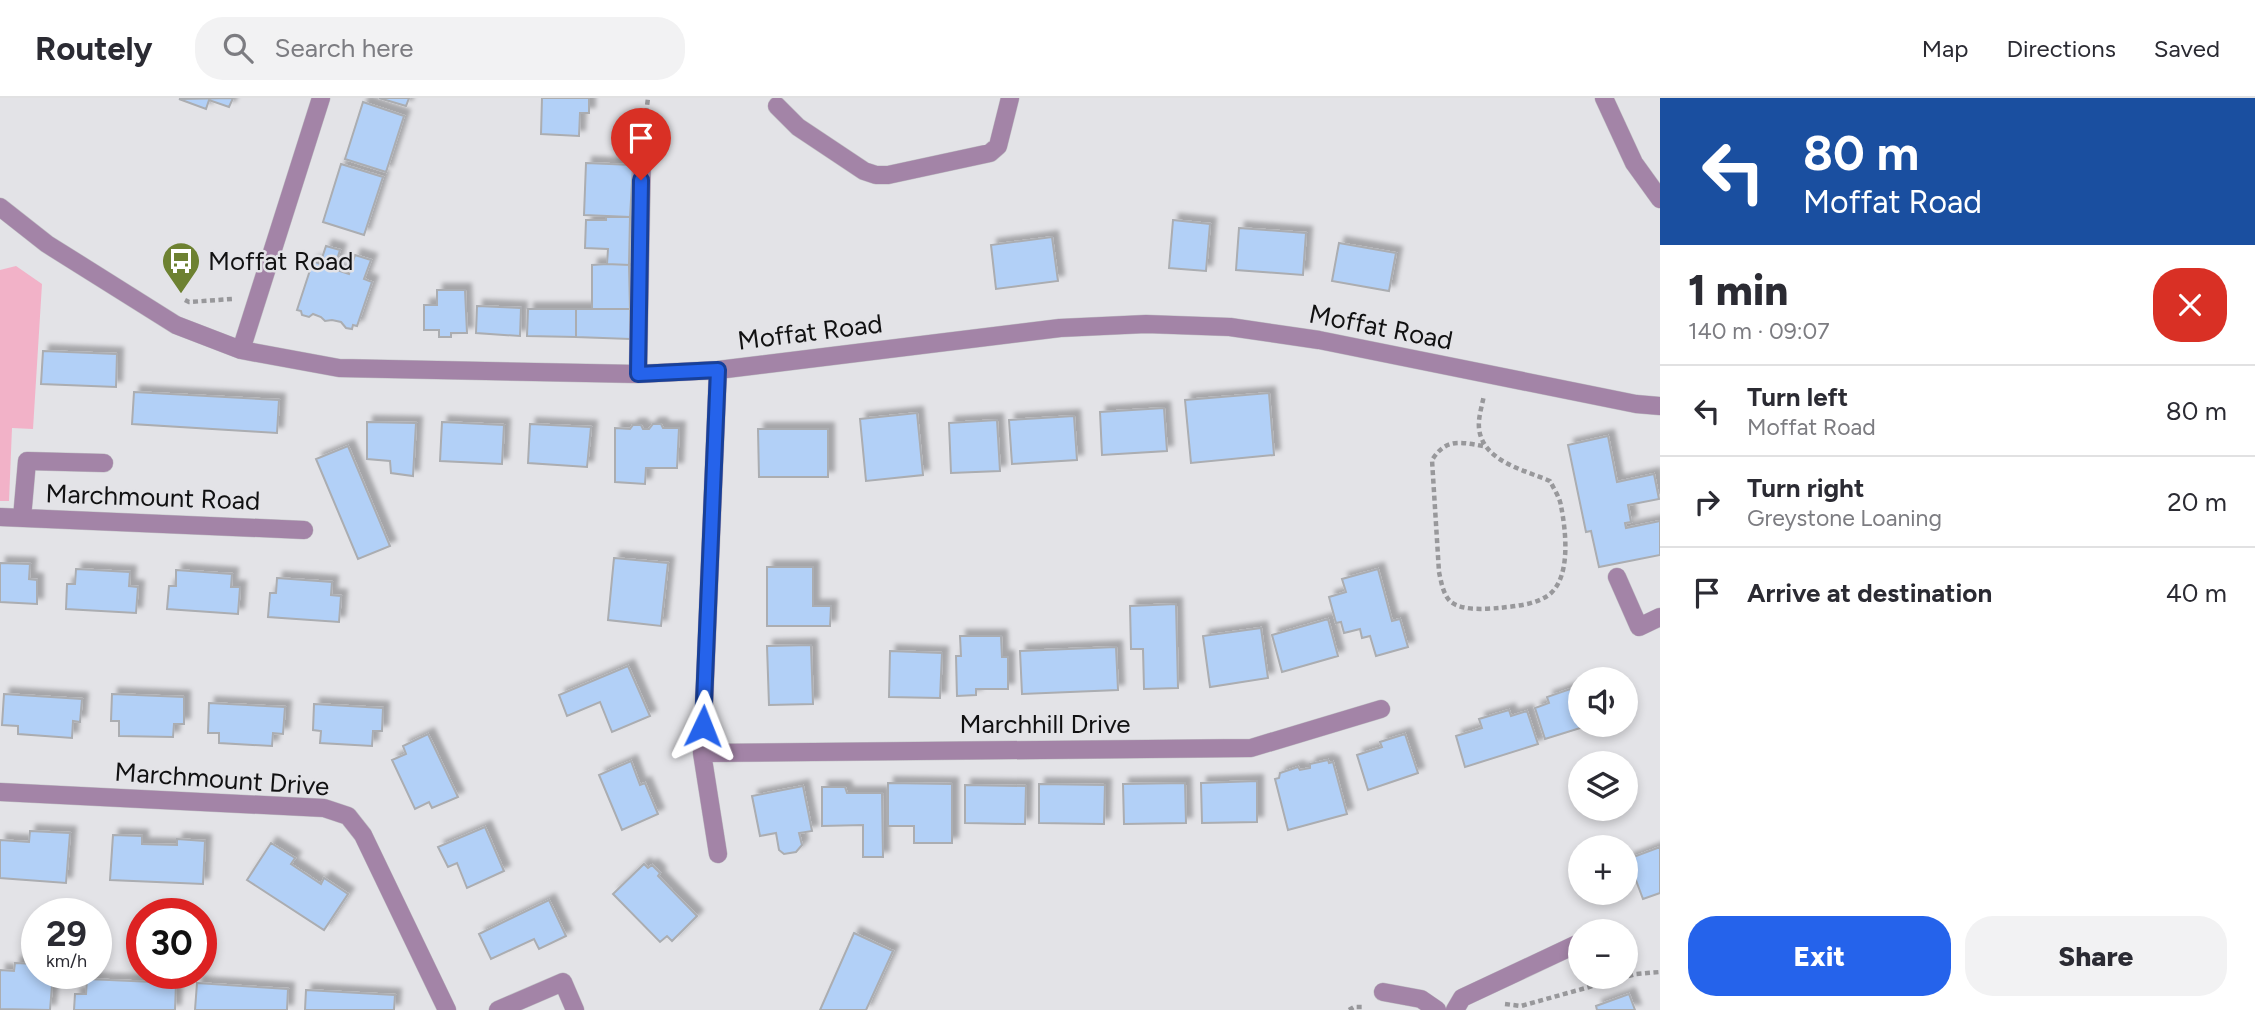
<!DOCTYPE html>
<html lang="en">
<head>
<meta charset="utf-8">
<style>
  body { margin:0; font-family:Figtree,sans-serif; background:#f2f2f3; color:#2b2b33; height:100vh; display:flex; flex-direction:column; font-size:26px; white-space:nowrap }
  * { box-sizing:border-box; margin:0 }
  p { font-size:23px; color:#7c7c81 }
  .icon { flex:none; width:38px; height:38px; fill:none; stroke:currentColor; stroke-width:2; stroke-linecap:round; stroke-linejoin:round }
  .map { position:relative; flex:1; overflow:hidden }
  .sheet { display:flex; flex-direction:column; background:#fff; width:595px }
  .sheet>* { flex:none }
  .top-card { background:#1a4fa0; color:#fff; overflow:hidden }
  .tools { position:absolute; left:1568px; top:569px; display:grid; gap:14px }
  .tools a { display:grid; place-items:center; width:70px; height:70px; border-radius:50%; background:#fff; box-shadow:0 4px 10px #0003; font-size:35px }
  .speed { position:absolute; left:21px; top:800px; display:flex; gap:14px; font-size:35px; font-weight:700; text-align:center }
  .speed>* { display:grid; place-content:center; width:91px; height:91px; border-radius:50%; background:#fff; box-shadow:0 4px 10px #0003; line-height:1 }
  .speed small { font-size:18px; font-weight:400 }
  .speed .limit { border:10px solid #d22; background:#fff; color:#111 }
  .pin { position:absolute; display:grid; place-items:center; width:60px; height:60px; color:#fff; margin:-72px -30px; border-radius:50% 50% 50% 0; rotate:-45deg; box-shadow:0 0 7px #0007 }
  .pin .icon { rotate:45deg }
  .me { position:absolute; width:77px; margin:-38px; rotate:2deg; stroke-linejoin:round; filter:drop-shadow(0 0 5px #0008) }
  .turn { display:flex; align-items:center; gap:24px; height:147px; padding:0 28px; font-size:32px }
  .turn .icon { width:91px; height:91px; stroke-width:2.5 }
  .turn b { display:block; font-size:49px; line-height:60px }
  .round { display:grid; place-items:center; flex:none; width:74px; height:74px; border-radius:28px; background:#f2f2f3 }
  .overview { display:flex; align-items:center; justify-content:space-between; height:119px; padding:0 28px }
  h1 { font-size:42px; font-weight:800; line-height:52px }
  .action { display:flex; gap:14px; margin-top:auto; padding:14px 28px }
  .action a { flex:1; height:80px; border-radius:28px; background:#2563eb; color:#fff; font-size:28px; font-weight:800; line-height:80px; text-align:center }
  .action a+a { background:#f2f2f3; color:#2b2b33 }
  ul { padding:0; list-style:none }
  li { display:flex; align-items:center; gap:21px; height:91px; padding:0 28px; border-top:2px solid #e1e1e2 }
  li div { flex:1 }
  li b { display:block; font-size:26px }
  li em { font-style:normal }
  header { display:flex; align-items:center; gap:42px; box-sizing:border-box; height:98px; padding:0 35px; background:#fff; border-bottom:2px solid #e1e1e2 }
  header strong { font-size:33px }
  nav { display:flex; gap:38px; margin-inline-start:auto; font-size:24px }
  .search { width:490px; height:63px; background:#f2f2f3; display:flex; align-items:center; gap:18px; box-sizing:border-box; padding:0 24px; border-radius:28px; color:#7c7c81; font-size:26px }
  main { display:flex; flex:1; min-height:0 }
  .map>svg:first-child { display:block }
  .green { fill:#f2b2c8 }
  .building { fill:#b2d0f7; stroke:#abadb1; stroke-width:2; filter:url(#shadow) }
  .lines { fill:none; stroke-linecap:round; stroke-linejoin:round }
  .minor-casing { stroke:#c1c1c5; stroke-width:19 }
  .path { stroke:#98989b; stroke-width:4.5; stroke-dasharray:5 3.5; stroke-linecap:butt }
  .minor { stroke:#a384a7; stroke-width:18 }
  .route-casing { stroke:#184099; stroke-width:18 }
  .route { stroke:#2563eb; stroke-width:12 }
  .labels { text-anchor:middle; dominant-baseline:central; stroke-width:5; stroke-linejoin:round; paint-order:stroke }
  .poi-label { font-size:26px; fill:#111112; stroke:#e3e3e7; text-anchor:start }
  .street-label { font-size:26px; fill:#111112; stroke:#e3e3e7 }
</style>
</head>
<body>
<header>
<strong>Routely</strong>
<div class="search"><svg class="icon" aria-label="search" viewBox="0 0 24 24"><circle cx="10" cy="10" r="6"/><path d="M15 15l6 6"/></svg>Search here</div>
<nav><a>Map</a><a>Directions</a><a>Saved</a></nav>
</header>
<main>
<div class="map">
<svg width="1660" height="912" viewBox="0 0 1660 912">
  <defs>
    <filter id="shadow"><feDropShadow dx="6" dy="-6" stdDeviation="2" flood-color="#0004"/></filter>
  </defs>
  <rect width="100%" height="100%" fill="#e3e3e7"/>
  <path class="green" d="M16,168l26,18 -9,145 -21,-1 -3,73h-9v-231z"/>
  <path class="building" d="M233,0l-4,9 -20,-7 -3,9 -27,-10z
    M379,0h30l-3,8z
    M542,0h47v15h-9l-1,23 -38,-2z
    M363,4l41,14 -18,56 -41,-13z
    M586,65l47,2 -3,52 -46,-2z
    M341,66l42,13 -19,58 -41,-13z
    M606,118l24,1 -1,48 -22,-1 1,-15 -23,-1 1,-28h20z
    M1173,122l37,4 -4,47 -37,-3z
    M1239,130l67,5 -3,42 -67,-5z
    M1052,139l6,44 -62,8 -5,-44z
    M1339,145l57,10 -7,38 -57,-10z
    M326,148l14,4 -6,19 15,5 6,-19 16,5 -7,19 8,3 -15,44 -4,-1 -1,4 -6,-1 -5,-6 -9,-2 -7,1 -4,-4 -8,-3 -4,3 -7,-2 -1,-4 -4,-1 16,-49 7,3z
    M607,166l22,1 1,44h-38v-44z
    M437,192h28l2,43h-16v4h-12v-7h-15v-25h13z
    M477,208l44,2 -1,28 -44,-3z
    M528,211h48v28l-49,-1z
    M576,211h54v30l-54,-2z
    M43,253l74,3 -1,33 -75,-3z
    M134,294l145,8 -2,33 -145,-9z
    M1269,295l5,62 -83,8 -6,-63z
    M1164,310l3,43 -65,4 -2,-43z
    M917,315l6,62 -57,6 -6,-62z
    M1074,318l3,44 -65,4 -3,-44z
    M997,322l3,51 -49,2 -2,-50z
    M367,324l49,1 -3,53 -22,-3 -1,-12 -23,-2z
    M442,324l62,3 -2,39 -62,-3z
    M530,326l61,3 -4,40 -59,-4z
    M653,326h8l2,4h16l-2,40h-31l-1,16 -30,-2v-54l15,1 3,-4h8l2,4h6z
    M758,331h70v48h-69z
    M1608,338l9,46 37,-8 5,25 -31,6 3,17 -6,1 1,5 34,-7v34l-61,12 -8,-36 -5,1 -18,-87z
    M348,348l42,100 -32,13 -42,-100z
    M614,460l54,5 -7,63 -53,-6z
    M0,465l30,1 -1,15 8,1v24l-37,-2z
    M767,469h46v39h18l-1,20h-63z
    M76,471l54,3 -1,14 9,1 -2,26 -70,-4 1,-25h8z
    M1378,471l14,52 8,-2 8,28 -32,9 -6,-20 -8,2 -2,-9 -16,4 -3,-11 -5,1 -7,-26 17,-5 -4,-13z
    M176,472l56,4 -1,13h9l-2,27 -71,-5 2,-23h7z
    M277,480l55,4 -1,13 10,1 -2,26 -71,-5 2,-24h6z
    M1176,506l2,84 -34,1 -1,-40h-12l-1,-43z
    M1328,521l10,37 -56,16 -10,-37z
    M1261,530l7,50 -58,9 -7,-51z
    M960,538h41l1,21h6v32h-32v6l-19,1 -1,-40h5z
    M811,547l2,59 -44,1 -2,-59z
    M1116,549l2,43 -96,4 -2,-43z
    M890,553l52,2 -2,45 -51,-1z
    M628,568l22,50 -38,16 -12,-30 -33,14 -8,-21z
    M1576,589l2,7 2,-1v31h13l-48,15 -10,-31 14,-5 -2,-6z
    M4,596l78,5 -2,23 -7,-1 -1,17 -54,-4v-8l-16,-1z
    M112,596l72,3v27h-10l-1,13 -54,-1v-15h-8z
    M209,605l76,4 -2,27 -10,-1 -1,13 -53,-3v-10h-11z
    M314,606l69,4 -1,23h-9l-1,15 -52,-3 1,-12 -8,-1z
    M1509,612l2,6 16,-5 11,33 -73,23 -9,-31 26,-8 -3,-9z
    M428,636l30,63 -26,11 -3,-6 -14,7 -23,-49 14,-6 -3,-8z
    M1405,636l13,39 -50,17 -11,-35 25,-8 -2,-5z
    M1328,662l1,3 4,-1 14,52 -59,16 -13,-51 4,-1 1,-5 18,-6 2,3 10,-2v-4z
    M631,663l9,24 5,-2 13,31 -36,16 -23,-55z
    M1257,683v41l-55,1 -1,-40z
    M888,685l64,1v59h-38v-17h-26z
    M1185,685l1,40 -62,1 -1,-40z
    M1039,686l66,1 -1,39 -65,-1z
    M965,687l61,1 -1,38 -60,-1z
    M803,688l9,45 -13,2 3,12 -6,7 -12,2 -5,-4 -3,-17 -16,3 -8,-40z
    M822,689h23l2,6h35l1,64h-20v-32l-41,1z
    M485,729l19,44 -37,17 -10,-25 -9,4 -10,-20z
    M30,733l40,2 -4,50 -66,-5v-38l29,2z
    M113,737l29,1v8l35,1v-6l28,2 -2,43 -93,-4z
    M271,745l24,15 -4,6 30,20 3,-6 24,16 -24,36 -77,-50z
    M1660,749v46l-17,6 -15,-40z
    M644,766l4,4 4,-3 8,8 -2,3 39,40 -25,25 -5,-5 -7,6 -47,-48z
    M549,802l17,36 -27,13 -5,-10 -43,20 -12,-25z
    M854,835l39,18 -27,59h-46z
    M15,865l22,1v9h16l-3,37 -50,-1v-39l14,1z
    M87,881l89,4 -1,27h-101l1,-16h11z
    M197,885l91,6 -1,21h-92z
    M306,892l89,5 -1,15h-89z
    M1629,896l6,16h-38l-1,-4z"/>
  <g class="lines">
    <defs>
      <path id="minor" d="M1604,0l30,65 26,36
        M777,8l21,21 66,44 12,4h12l102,-22 8,-7 12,-48
        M0,109l47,37 129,81 65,25 98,18 299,6 80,-4 342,-42 86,-4 84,3 89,13 317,64 24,2
        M241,252l80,-252
        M718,272l-16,383 16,101
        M638,276l4,-222
        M0,419l304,13
        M22,420l5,-57 77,2
        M1617,479l22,50 21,-10
        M702,655l549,-5 130,-39
        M0,694l324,16 24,8 15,19 84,175
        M1383,894l38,7 16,11
        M498,912l65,-28 12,28
        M1455,912l7,-12 115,-54"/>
    </defs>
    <use href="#minor" class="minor-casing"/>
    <path class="path" d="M644,32l4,-32
      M185,202l4,2 43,-3
      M1483,348c-23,-4 -37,-8 -51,14l7,112c2,9 4,23 12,30 12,9 34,7 48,6 16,-2 37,-3 51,-14 21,-18 16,-63 11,-88 -1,-8 -7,-17 -11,-25 -26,-11 -68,-20 -71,-53 -1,-10 3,-22 5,-33
      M1505,906l16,2 115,-32 24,-2
      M1349,912l5,-3h11"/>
    <use href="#minor" class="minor"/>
  </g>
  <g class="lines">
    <defs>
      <path id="route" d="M641,82l-3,194 80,-4 -15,356"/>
    </defs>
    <use href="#route" class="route-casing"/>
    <use href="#route" class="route"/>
  </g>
  <defs>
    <symbol id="bus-pin" viewBox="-11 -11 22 30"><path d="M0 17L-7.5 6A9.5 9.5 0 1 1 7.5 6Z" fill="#6d8131" stroke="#e3e3e7"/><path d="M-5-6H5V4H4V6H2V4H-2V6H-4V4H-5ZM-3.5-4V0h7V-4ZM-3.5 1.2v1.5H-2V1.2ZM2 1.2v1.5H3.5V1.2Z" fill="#fff"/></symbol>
  </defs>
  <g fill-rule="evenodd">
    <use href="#bus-pin" x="159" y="141" width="44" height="60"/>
  </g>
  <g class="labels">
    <g class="poi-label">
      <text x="208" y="163">Moffat Road</text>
    </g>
    <g class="street-label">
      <text transform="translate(1381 229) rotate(11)">Moffat Road</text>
      <text transform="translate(810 234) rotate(-7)">Moffat Road</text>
      <text transform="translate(153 399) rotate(2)">Marchmount Road</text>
      <text x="1045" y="626">Marchhill Drive</text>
      <text transform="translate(222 681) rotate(4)">Marchmount Drive</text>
    </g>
  </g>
</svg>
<div class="tools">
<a><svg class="icon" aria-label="sound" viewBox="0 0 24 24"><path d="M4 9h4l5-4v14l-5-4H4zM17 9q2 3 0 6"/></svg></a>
<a><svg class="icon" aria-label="layers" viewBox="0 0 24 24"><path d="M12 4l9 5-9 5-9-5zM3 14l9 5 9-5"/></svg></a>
<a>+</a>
<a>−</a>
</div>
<div class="speed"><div>29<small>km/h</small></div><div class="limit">30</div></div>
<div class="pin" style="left:641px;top:82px;background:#d93025"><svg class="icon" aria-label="arrive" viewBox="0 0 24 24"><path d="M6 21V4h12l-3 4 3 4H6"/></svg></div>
<svg class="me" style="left:703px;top:628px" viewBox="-20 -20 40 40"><path d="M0-17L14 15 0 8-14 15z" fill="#2563eb" stroke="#fff" stroke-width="4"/></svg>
</div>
<section class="sheet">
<div class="top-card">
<div class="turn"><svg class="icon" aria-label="left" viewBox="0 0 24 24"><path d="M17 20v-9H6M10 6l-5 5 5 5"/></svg><div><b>80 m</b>Moffat Road</div></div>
</div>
<div class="overview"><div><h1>1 min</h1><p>140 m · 09:07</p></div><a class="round" style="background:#d93025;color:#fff"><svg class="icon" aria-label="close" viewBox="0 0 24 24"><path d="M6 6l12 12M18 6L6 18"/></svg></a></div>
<ul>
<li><svg class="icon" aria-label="left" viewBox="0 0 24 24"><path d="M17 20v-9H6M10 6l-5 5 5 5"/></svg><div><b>Turn left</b><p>Moffat Road</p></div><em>80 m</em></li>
<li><svg class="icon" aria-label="right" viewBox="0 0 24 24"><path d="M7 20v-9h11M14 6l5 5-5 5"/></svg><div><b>Turn right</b><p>Greystone Loaning</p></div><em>20 m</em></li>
<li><svg class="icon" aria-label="arrive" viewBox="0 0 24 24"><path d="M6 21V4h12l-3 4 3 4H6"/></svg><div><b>Arrive at destination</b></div><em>40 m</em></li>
</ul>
<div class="action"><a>Exit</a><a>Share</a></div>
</section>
</main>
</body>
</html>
